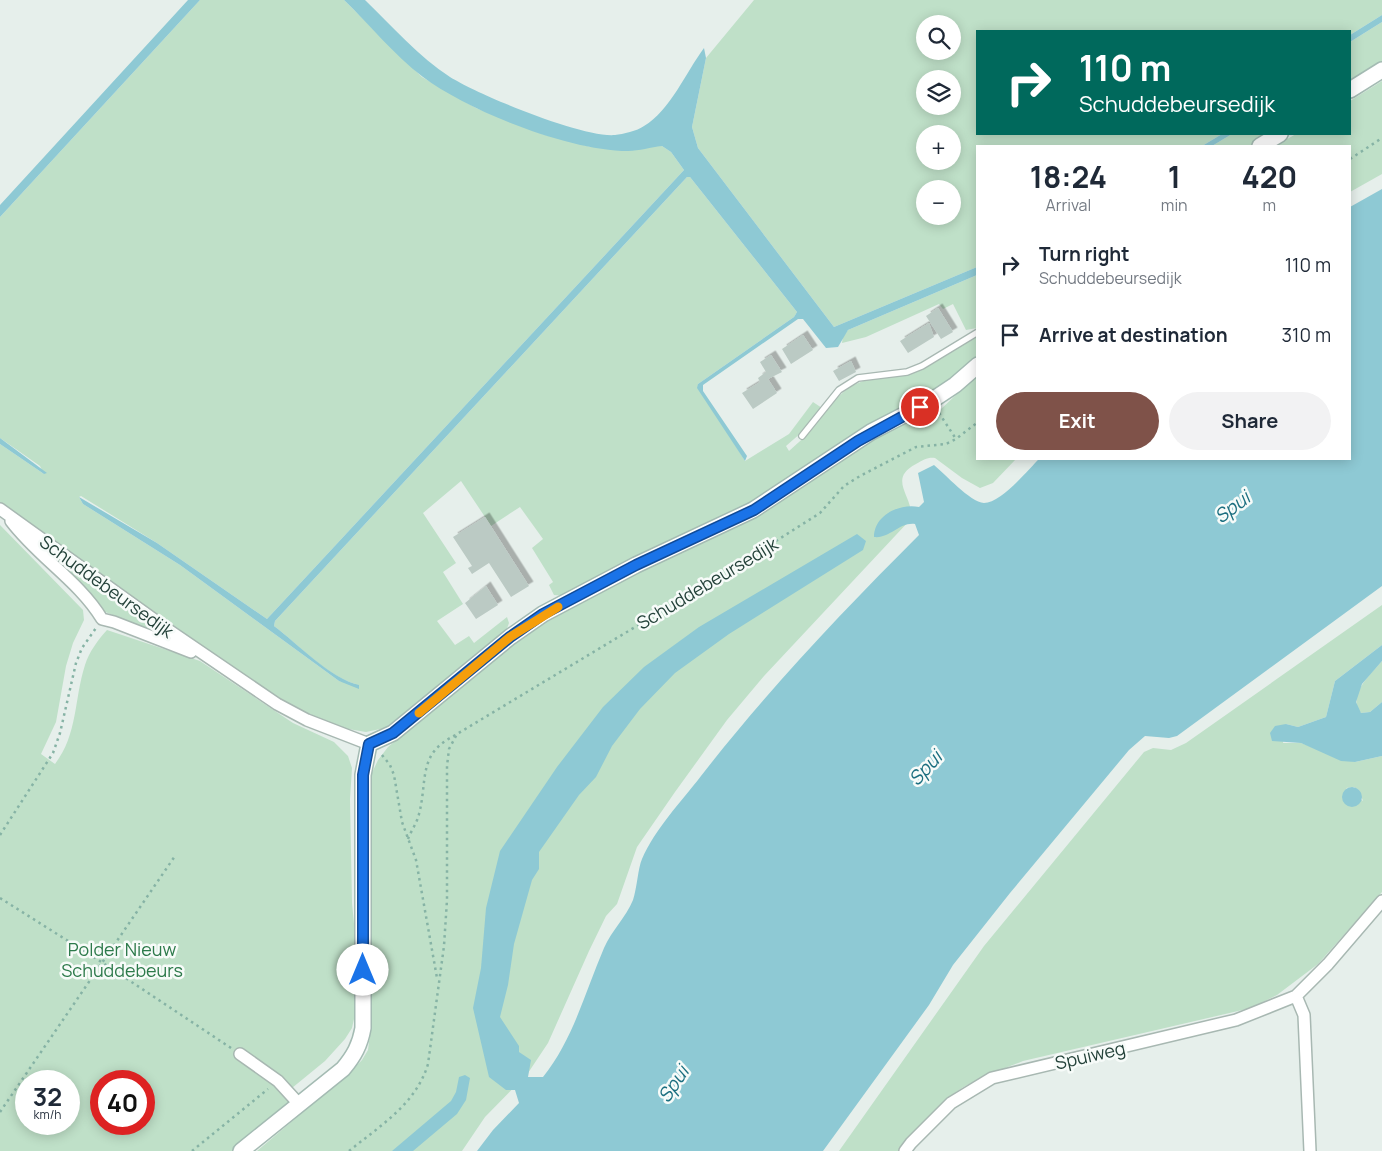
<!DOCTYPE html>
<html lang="en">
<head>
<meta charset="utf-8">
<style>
  body { margin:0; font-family:Manrope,sans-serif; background:#f2f2f3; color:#1f2937; height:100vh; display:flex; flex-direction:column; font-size:19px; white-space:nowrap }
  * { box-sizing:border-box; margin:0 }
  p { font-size:16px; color:#747a83 }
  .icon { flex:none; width:28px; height:28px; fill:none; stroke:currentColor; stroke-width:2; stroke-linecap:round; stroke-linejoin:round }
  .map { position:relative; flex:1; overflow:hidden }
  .panel { position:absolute; left:976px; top:145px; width:375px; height:315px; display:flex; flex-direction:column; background:#fff; border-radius:0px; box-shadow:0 2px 12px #0003 }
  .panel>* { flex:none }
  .banner { position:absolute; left:976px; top:30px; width:375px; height:105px; border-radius:0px; box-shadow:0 2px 12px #0003; background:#00695c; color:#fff; overflow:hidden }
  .fabs { position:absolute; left:916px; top:15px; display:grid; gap:10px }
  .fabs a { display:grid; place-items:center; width:45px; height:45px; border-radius:50%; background:#fff; box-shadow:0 2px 12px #0003; font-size:25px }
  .speed { position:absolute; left:15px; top:1070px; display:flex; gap:10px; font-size:25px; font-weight:700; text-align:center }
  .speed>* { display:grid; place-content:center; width:65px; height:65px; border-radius:50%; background:#fff; box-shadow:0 2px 12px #0003; line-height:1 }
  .speed small { font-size:12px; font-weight:400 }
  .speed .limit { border:8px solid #d22; background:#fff; color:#111 }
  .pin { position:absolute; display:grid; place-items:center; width:42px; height:42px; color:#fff; margin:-21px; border:2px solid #fff; border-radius:50%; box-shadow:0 1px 5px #0007 }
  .me { position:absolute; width:55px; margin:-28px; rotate:0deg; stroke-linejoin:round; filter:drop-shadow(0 0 4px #0008) }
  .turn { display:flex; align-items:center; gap:18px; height:105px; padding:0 20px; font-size:22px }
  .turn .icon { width:65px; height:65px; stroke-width:2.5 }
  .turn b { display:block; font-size:35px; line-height:42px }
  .eta { display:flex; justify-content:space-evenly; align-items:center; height:85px; text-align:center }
  .eta b { font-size:30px; font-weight:700; line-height:35px }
  .action { display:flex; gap:10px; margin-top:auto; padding:10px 20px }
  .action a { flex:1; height:58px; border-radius:30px; background:#7f5249; color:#fff; font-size:20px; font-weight:700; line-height:58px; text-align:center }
  .action a+a { background:#f2f2f3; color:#1f2937 }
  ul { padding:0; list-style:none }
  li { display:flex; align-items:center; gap:15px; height:70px; padding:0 20px }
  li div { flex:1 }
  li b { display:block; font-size:19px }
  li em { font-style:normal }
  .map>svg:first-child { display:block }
  .green { fill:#bfe0c8; fill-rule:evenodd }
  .water { fill:#8ec9d4 }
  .building { fill:#bbcac4; filter:url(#shadow) }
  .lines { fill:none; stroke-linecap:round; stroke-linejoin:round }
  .lane-casing { stroke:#a8b8b2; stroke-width:8 }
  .street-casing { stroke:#a8b8b2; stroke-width:14 }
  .secondary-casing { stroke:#a4bbb3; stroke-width:18 }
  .path { stroke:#86b3a5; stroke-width:2.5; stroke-dasharray:2.5 4; stroke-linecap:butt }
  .lane { stroke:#fff; stroke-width:5.5 }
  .street { stroke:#fff; stroke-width:11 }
  .secondary { stroke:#fff; stroke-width:15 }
  .route-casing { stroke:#114b97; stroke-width:12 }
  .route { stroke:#1a73e8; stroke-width:9 }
  .slow { stroke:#f59e0b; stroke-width:9 }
  .labels { text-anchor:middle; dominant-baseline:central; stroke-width:5; stroke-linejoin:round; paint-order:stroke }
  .street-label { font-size:18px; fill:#24423a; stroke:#f7fbf9 }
  .park-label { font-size:18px; fill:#2d7a4b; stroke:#f7fbf9 }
  .water-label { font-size:19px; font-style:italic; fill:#1c6f80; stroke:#f7fbf9 }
</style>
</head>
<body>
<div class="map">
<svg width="1382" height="1151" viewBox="0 0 1382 1151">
  <defs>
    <filter id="shadow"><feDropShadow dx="4.5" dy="-4.5" stdDeviation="0" flood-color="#0004"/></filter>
  </defs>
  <rect width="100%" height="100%" fill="#e6efeb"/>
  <path class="green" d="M200,0h144l78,77 54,31 66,26 49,13 71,-1 9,6 13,18 -417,449 -110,-76 -76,-47 -2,1 4,7 97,61 159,116 20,4c-29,-6 -61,-41 -85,-59l1,-5 412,-444h3l107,135 -3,5 -96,67 47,77 44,-27 24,-32 9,6 -20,24 -16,14 3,5 20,-18 28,-35 12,-11 21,-9 37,-3 11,-4 59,-34v23l-24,20 -188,116 -199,100 -12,-1 -5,-10 4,-3 -21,-34 11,-9 -23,-32 -29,19 -30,-45 -38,32 33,50 -13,9 20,32 -26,17 18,24 14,-9 5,7 33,-26 2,6 -4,11 -120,94 -19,4 -24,-4 -60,-26 -282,-197v-61l44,30 -4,-8 -40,-28v-221z
    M754,0h628v15l-32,20v-4h-372v103h244l-20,12h-224l-1,121 -143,60 -136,-179 -6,-21 14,-69zM925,24h27v27h-27zM925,79h27v27h-27zM925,134h27v27h-27zM925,189h27v27h-27z
    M1382,22v42l-32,20v-42z
    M1382,81v93l-32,18v-46h-75l21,-12h54v-33z
    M1232,134h39l-20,12h-39z
    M977,275v53l-11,2 -13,-26 -10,5 -4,-5 -73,33 -24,6 1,-7 5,-6z
    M977,375l1,84h38l-23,24 -13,5 -18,-10 -27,-20c-7,-1 -12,2 -19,6 -31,16 1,35 -6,56l-146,156 -37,44 -52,72 -38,55 -20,57 -11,12 -17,35 -41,92 -20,30 -43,44 -23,34h-205l92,-78 13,-13 6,-10 4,-32 -4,-158 2,-83 8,-17 10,-13 152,-127 212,-102 111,-72 28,-16 49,-20z
    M0,525l83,85 1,10 -11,23 -7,23 -10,56 -15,32 14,10c23,-30 19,-65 30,-99 4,-13 13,-25 22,-35l93,31 93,62 41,19 14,14 4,12 -2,31 2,104 4,41v66l-4,18 -7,11 -20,22 -33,27 17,17 -65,46h-244zM26,1081h43v43h-43zM101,1081h43v43h-43z
    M23,530l164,116 -84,-35z
    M1382,605v40l-47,36 -9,36 -28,10 -12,-3 -3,19h18l54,19 27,-6v136l-64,72 -41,31 -26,13 -228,53c-22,9 -47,17 -67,31 -22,15 -38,38 -55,59h-62l145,-205 160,-194 9,-4 18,2 15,-7zM1354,787l5,3 4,11 -17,-13z
    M1382,661v41l-12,10 -9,1c-15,-17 10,-39 21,-52z"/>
  <path class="water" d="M188,0h12l-200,217v-12z
    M344,0h21c27,26 54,57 85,77 29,18 132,61 165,58 8,-1 22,-4 29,-9 26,-15 42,-54 60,-78l2,10 -14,69 6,21 136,179 143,-60v8l-129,55 -10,17 -12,1 -23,-29h-5l-95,66v6l44,65 -2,5 -48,-73 1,-4 96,-67 3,-5 -107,-135h-3l-412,444 -1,5c24,18 57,53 85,59v4l-20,-8 -159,-116 -97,-61 -4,-7 78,46 110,76 417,-449 -13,-18 -9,-6c-11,1 -23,5 -34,5 -58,0 -158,-39 -205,-74 -29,-22 -53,-52 -79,-77z
    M1382,15v7l-32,20v-7z
    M1222,134h10l-20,12h-10z
    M1382,189v397l-205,150 -8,2 -24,-2 -16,14 -119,143 -57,72 -24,40 -106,146h-346l16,-21 26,-27 -4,-13h-9l-17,-13 -16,-69 8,-40 5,-60 14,-57 57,-84 46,-60 41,-40 55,-40 158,-93 9,7 -3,9 -134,84 -54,39 -35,36 -28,37 -16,31 -17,18 -40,57v17l-7,11 -18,64 -6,41 -8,32 19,29v6l12,8 -3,17h15c30,-37 42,-85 61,-129 8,-18 22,-31 29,-48 4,-12 5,-32 9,-41 13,-30 39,-57 59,-83 67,-86 141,-164 218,-241l-4,-11c-16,-2 -25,15 -41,13 0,-22 26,-34 45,-30l5,-5 -6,-29 16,-8c11,9 36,37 50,38 17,0 44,-33 55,-44h311v-252z
    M0,438l47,35 -3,1 -44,-30z
    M1382,645v16l-20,23 -6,18 5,11 9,-1 12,-10v54l-27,6 -14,-1 -40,-18 -29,-2 -2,-8 5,-7 11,-2 12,3 28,-10 9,-36z
    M1342 797a10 10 0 1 1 20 0a10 10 0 1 1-20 0Z
    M465,1075l5,3 -4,22 -9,14 -44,37h-21l59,-50 5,-9 3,-15z"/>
  <path class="building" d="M938,308l15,24 -12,7 -15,-23z
    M929,323l5,14 -26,16 -8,-12z
    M803,335l10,15 -22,14 -9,-15z
    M771,355l11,17 -14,7 9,14 -24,16 -11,-16 18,-11 -2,-4 8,-6 -6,-10z
    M851,361l5,11 -17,9 -6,-10z
    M485,517l44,69 -18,11 -22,-34 -17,11 -4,-6 4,-2 -19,-29z
    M486,586l12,19 -22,14 -11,-16z"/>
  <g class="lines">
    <defs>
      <path id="lane" d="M802,436l37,-46 19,-12 49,-6 15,-6 56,-34"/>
      <path id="street" d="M0,509l167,120 110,75 30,16 62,24
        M11,521c27,36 68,60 91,98l12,3 77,30
        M1296,996l8,19 6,136
        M240,1054l38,27 21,23
        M905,1151l6,-8 40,-40 41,-25 244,-58 60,-24 32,-32 54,-63"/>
      <path id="secondary" d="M1350,90l32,-20
        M1260,146l20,-12
        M241,1151l102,-82c11,-13 17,-24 20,-41v-253l6,-31 24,-11 117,-96 33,-23 93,-49 117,-55 118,-78 60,-31 24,-16 23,-20"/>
    </defs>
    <use href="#lane" class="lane-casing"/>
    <use href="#street" class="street-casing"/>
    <use href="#secondary" class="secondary-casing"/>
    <path class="path" d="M1350,159l32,-21
      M939,413l17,26
      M382,755l8,10 4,10 8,47 14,38 21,118
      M0,835l53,-82 7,-20 16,-70 6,-15 14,-20
      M408,839c3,-8 9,-16 11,-25 9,-34 -2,-61 37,-79
      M0,898l103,65 128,85
      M0,1112l175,-256
      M192,1151l76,-62
      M349,1151c32,-26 67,-47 79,-87l16,-118 3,-46v-134l2,-17 8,-15 278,-167 85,-54 24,-27 16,-10 56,-29 30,-3 10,-5 22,-17"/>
    <use href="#lane" class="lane"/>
    <use href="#street" class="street"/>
    <use href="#secondary" class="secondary"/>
  </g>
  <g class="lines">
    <defs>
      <path id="route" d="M363,970v-195l6,-31 24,-11 117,-96 33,-23 93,-49 118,-55 104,-69 62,-34"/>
    </defs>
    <use href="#route" class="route-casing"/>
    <use href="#route" class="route"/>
    <path class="slow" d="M419,713l91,-76 48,-30"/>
  </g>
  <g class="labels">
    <g class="street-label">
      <text transform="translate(707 583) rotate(-31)">Schuddebeursedijk</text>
      <text transform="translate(107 586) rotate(36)">Schuddebeursedijk</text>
      <text transform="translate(1090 1055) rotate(-13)">Spuiweg</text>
    </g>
    <g class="park-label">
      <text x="122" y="949">Polder Nieuw<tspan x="122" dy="21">Schuddebeurs</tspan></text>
    </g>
    <g class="water-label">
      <text transform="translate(1232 507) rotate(-37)">Spui</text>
      <text transform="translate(925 768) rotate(-47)">Spui</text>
      <text transform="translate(673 1084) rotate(-56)">Spui</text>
    </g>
  </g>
</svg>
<div class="fabs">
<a><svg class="icon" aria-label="search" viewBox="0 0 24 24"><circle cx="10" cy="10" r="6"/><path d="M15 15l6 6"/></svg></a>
<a><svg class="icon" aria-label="layers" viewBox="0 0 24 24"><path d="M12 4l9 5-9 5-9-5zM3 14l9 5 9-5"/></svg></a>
<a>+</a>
<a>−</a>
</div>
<div class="speed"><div>32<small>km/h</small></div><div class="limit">40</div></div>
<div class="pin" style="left:920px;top:407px;background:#d93025"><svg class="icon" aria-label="arrive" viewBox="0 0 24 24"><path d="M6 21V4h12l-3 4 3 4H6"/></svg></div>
<svg class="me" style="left:363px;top:970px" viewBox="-20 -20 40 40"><circle r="19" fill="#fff"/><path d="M0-13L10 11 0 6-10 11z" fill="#1a73e8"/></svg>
<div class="banner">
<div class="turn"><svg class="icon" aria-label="right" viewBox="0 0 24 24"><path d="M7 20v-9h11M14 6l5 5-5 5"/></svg><div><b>110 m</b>Schuddebeursedijk</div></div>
</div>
<section class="panel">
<div class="eta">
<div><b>18:24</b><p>Arrival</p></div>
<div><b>1</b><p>min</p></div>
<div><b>420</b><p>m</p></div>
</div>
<ul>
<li><svg class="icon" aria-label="right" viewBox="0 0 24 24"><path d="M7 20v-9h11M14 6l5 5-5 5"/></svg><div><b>Turn right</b><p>Schuddebeursedijk</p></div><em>110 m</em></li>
<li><svg class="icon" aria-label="arrive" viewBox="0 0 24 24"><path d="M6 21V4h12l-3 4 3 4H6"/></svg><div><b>Arrive at destination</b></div><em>310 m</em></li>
</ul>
<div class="action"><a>Exit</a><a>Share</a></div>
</section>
</div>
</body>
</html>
